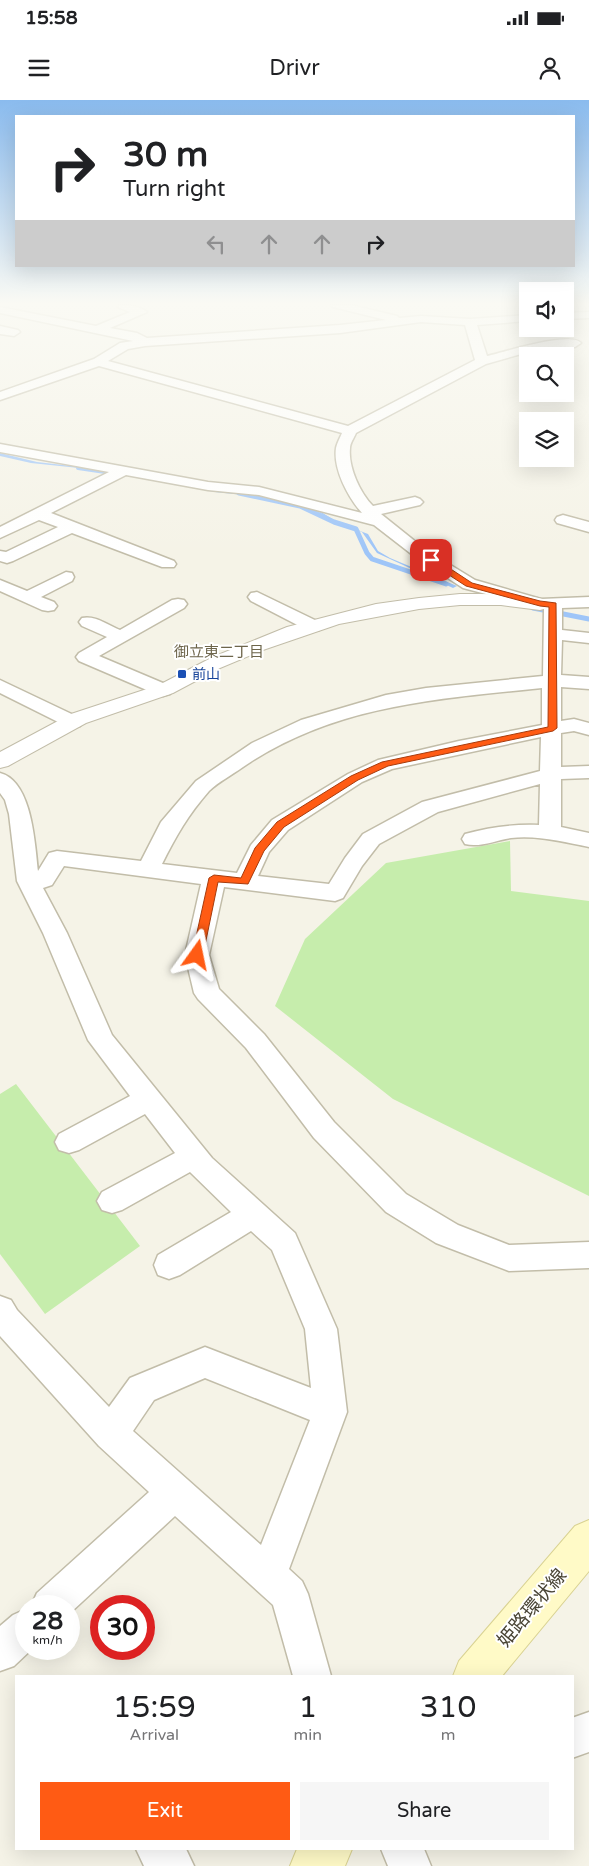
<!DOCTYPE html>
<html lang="en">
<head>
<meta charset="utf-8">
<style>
  body { margin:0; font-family:"Varela Round","Noto Sans JP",sans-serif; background:#f6f6f6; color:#202124; height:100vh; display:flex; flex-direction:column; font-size:19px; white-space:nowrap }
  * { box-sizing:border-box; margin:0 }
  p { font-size:16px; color:#757577 }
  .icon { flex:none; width:28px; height:28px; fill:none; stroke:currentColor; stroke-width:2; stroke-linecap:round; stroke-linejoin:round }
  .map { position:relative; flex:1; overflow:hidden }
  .panel { position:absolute; left:15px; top:1575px; width:559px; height:175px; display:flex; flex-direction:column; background:#fff; border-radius:0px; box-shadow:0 5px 20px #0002 }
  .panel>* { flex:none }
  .hud { position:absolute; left:15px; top:15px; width:560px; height:152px; border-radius:0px; box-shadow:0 5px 20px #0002; background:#fff; color:#202124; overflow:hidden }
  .buttons { position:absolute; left:519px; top:182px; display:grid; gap:10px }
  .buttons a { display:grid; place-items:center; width:55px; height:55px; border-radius:0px; background:#fff; box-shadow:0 5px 20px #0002; font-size:25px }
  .speed { position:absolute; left:15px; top:1495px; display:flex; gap:10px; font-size:25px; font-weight:700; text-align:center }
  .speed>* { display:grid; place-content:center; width:65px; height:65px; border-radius:50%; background:#fff; box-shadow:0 5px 20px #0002; line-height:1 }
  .speed small { font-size:12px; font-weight:400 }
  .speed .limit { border:8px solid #d22; background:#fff; color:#111 }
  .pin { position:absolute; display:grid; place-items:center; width:42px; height:42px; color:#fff; margin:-21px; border-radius:10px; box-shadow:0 2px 8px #0006 }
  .me { position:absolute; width:55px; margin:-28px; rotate:12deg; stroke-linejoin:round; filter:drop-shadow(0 0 4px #0008) }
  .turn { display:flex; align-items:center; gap:18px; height:105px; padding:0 25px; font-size:22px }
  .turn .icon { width:65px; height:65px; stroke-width:2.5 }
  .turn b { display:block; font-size:35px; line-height:42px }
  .lanes { display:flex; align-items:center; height:48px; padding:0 25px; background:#0003; justify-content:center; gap:25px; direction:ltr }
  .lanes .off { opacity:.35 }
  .eta { display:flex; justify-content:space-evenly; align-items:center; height:85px; text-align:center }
  .eta b { font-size:30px; font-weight:600; line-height:35px }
  .cta { display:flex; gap:10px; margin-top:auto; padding:10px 25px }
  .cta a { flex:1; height:58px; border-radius:0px; background:#ff5b14; color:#fff; font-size:20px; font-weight:600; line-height:58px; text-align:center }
  .cta a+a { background:#f6f6f6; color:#202124 }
  .status { display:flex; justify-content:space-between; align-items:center; height:35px; padding:0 25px; background:#fff; direction:ltr }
  .status svg { height:14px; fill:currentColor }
  header { display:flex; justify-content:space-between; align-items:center; height:65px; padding:0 25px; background:#fff; font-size:22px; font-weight:600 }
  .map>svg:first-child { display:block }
  .green { fill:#c6edac }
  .water { fill:#9ec5f8 }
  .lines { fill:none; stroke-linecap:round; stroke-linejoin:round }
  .stream-far1 { stroke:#9ec5f8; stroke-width:4 }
  .stream { stroke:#9ec5f8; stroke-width:5 }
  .minor-casing { stroke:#c2bda9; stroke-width:3 }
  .tertiary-casing { stroke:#c2bda9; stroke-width:2 }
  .secondary-casing { stroke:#d9d292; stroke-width:2 }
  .minor { fill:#fff; fill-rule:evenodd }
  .tertiary { fill:#fff; fill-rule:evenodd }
  .secondary { fill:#fffac7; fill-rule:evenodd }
  .route { fill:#ff5b14; stroke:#a63b0d }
  .transit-dot { fill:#1a4fb4; stroke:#fff; stroke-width:2 }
  .labels { text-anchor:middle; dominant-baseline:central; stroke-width:4; stroke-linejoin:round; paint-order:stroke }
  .far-transit-label { font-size:14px; fill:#164399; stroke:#fff; text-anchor:start }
  .far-neighbourhood-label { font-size:15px; fill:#6d654b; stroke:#fff }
  .near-street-label { font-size:19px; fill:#494435; stroke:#fff }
</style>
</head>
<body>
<div class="status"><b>15:58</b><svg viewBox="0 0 49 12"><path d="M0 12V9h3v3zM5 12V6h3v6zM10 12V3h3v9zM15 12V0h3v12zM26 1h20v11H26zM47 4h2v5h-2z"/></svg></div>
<header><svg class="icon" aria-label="menu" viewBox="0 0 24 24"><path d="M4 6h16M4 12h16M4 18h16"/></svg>Drivr<svg class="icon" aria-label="person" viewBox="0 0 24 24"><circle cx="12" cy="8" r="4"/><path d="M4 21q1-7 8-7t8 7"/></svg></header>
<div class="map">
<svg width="589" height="1766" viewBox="0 0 589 1766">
  <rect width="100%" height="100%" fill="#f5f3e7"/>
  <path class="green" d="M510,741l1,50 78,10v295l-196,-97 -118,-93 30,-67 81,-76z
    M16,984l124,162 -95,68 -45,-60v-160z"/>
  <path class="water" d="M0,353l37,9 61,7 121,21 32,3 45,9 19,6 22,14 31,12 10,17 12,7 67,28 -4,2 -76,-35 -15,-21 -25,-9 -25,-15 -30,-9 -67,-7 -117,-22 -67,-7 -31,-7z"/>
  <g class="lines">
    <path class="stream-far1" d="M78,368l34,5"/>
    <path class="stream" d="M239,393l61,13 34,16 22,7 11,24 5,6 74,25
      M533,508l56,11"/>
    <defs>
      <path id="minor" d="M120,205c9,0 20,1 27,7l-37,16 27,5 10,5 193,-13 46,-5 -53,-13 -2,-2h20l46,11 2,2 22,-2 49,3 58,-4v6l-51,4 10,31c17,-4 83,-25 94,-13l-6,4 -33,1 -56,16 -130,69c-2,5 -6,10 -6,15 -2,19 10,45 23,58l42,-9 5,2 3,3 -3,3 -39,9 45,36 49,30 66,19 48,-2v10l-27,1v22l27,3v10l-27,-3 -1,35 28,2v12l-28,-2v34l13,-2 15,4v12l-15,-4 -13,2v34l28,-1v12l-28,1v48l28,6v14c-25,-5 -52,-12 -78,-9 -15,2 -31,10 -46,6l-3,-5 3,-5c25,-7 49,-10 74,-9l1,-41 -102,28 -59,32 -17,22 -19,32 -8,3 -111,-14 -15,68 10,34 45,45 70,88 72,72 52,31 51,20 80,-3v26l-80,3 -73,-28 -50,-31 -72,-74 -68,-90 -48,-49 -4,-6 -9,-38 16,-71 -137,-18 -12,19 -9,3 24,45 45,102 100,123 83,75 42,96 10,83 -58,157 13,12 6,13 23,82h-38l-20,-71 -98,-89 -106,98v-8h-38l6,-13 112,-101 -50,-46 -99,-110v-40l11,4 6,10 92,97 21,-29 75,-31 106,41 -6,-59 -33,-79 -21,-19 -71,44 -11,4 -11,-4 -4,-10 4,-10 73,-43 -41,-40 -68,38 -10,3 -10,-3 -5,-9 5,-9 73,-39 -30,-39 -66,36 -10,3 -10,-3 -4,-8 4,-8 71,-38 -42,-56 -45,-107 -26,-52 -8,-67 -4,-14 -5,-7v-20c32,8 35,71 38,98l11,-18 8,-2 84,10 20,-39 35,-41 56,-38 49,-23 85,-25 40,-7 117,-12 1,-67 -81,-21 -49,-32 -40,-31 -115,-30 -51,-5 -82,-15 -75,38 123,48 2,3 -2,3h-12l-90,-34 -59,28 -6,2 -7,-2v-10l6,1 52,-25 -19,-7 -39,18v-11l109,-55 -109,-20v-8l208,38 51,5 103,26c-14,-16 -29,-44 -26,-65 1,-5 4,-10 6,-15l-243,-67 -99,34v-8l94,-33 26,-16 13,-2 -133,-28v-6l96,19 34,-14 -12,-5zM421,222l44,3 10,35 -127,66 -240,-65 20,-12 17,-3 195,-13zM542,588v37l-83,16 -81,19 -30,14 -76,46 -21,25 -14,28 -75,-9c14,-28 26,-49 47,-73 9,-9 23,-16 34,-24 91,-62 193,-68 299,-79zM541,637l-1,34 -118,31 -59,32 -18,24 -16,26 -71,-8 11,-24 19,-22 74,-48 30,-13zM205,1278l105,42 -49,125 -128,-114 21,-31z
        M589,212v6l-24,1v-6z
        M0,226l18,4 2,2 -6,4 -14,-2z
        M563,415l26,7v10l-32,-9 -2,-3 2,-3z
        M66,472l6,1 2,4 -2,4 -31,16 13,5 3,4 -3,4 -6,1 -6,-1 -42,-19v-11l27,11z
        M257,492l62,30 3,4 -3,4 -6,1 -6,-1 -56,-29 -3,-4 3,-4z
        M178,499l6,1 3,4 -3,4 -85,48 71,30 3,4 -3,4 -7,2 -7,-2 -77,-33 -3,-4 3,-4 28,-16 -25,-11 -3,-4 3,-4c13,-3 26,7 38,12l52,-30z
        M0,580l80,38 3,4 -3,4 -7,2 -7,-2 -66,-33z
        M26,1509v40h6l-18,17 -14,5v-45l13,-11z
        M589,1612v40l-17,6v-40z
        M136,1749h50l8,17h-50z
        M381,1749h43l7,17h-43z"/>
      <path id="tertiary" d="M460,494c29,0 59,-1 87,6l3,4 -3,4 -7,2 -39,-5h-41l-41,4 -80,15 -76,26 -43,18 -47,25 -87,30 -78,43 -8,2v-16l71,-38 88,-29 54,-28 74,-30 89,-23 43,-6z"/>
      <path id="secondary" d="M589,1420v51l-87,105h-49l6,-15 116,-135z
        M297,1749h55l-7,17h-55z"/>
    </defs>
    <use href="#minor" class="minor-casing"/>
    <use href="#tertiary" class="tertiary-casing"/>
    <use href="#secondary" class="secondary-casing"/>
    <use href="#minor" class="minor"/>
    <use href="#tertiary" class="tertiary"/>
    <use href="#secondary" class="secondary"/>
  </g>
  <linearGradient id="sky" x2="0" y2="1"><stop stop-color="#8abbee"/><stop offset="0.45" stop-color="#fafaf4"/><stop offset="1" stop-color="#fafaf4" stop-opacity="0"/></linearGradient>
  <rect width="589" height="452" fill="url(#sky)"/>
  <path class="route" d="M429,458h5l38,25 68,18 16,2 1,125 -4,3 -165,35 -30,14 -74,47 -20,24 -16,33 -30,-2 -15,73 -2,3h-8l-1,-3 17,-77 5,-3 27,3 14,-30 22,-26 74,-46 31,-14 166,-35 1,-120 -9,-1 -74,-20 -37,-24z"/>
  <rect class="transit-dot" x="177" y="569" width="10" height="10" rx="2.5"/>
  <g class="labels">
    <g class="far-transit-label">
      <text x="192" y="574">前山</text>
    </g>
    <g class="far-neighbourhood-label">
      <text x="219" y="552">御立東二丁目</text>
    </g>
    <g class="near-street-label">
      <text transform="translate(532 1508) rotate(-50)">姫路環状線</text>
    </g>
  </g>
</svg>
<div class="buttons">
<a><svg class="icon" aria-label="sound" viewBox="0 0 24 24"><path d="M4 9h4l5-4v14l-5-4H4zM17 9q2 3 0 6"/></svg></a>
<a><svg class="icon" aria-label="search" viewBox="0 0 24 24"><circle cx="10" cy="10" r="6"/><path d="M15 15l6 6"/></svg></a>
<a><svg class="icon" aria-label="layers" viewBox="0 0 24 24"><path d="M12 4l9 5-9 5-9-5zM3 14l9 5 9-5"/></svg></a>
</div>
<div class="speed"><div>28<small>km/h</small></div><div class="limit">30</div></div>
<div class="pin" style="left:431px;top:460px;background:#d93025"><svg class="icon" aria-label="arrive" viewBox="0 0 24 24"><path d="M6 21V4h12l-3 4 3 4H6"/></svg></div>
<svg class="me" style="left:197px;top:855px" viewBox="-20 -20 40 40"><path d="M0-17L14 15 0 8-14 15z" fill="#ff5b14" stroke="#fff" stroke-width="4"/></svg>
<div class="hud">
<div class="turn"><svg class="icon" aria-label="right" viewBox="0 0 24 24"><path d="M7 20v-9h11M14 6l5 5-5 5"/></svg><div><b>30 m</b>Turn right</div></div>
<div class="lanes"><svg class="icon off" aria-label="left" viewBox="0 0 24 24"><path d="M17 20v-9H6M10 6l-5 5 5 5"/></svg><svg class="icon off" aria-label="ahead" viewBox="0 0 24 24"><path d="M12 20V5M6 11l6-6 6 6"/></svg><svg class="icon off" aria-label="ahead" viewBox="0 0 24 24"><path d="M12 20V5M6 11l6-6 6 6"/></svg><svg class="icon" aria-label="right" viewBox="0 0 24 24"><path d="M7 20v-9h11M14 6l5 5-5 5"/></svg></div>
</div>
<section class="panel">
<div class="eta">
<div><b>15:59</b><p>Arrival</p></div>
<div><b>1</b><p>min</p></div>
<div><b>310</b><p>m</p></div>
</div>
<div class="cta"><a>Exit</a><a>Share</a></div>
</section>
</div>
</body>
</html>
